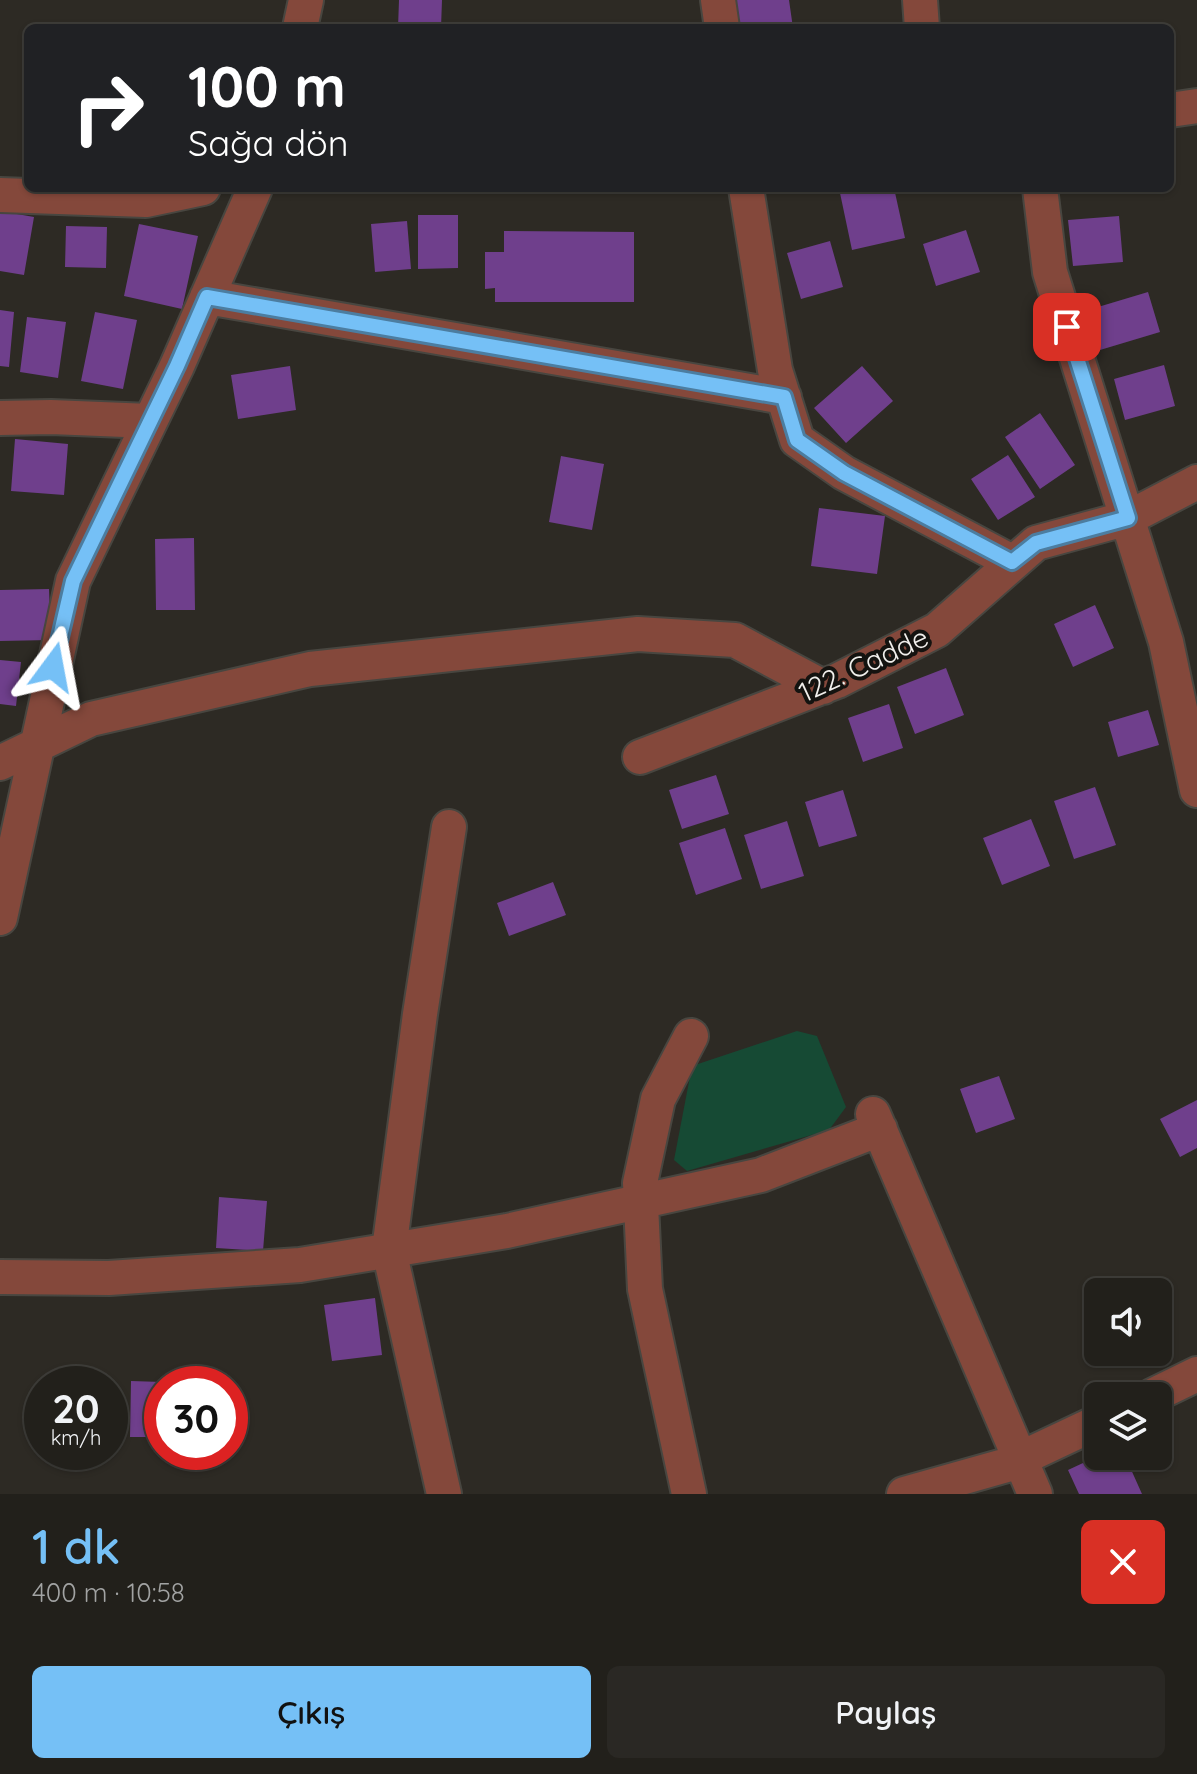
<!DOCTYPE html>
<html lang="tr">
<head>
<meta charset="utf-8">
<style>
  body { margin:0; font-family:Quicksand,sans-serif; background:#2a2824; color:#f1f3f6; height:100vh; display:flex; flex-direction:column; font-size:30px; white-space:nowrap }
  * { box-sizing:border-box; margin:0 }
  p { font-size:26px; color:#a2a3a3 }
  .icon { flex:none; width:44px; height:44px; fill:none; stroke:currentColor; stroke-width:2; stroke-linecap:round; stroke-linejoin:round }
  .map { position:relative; height:1494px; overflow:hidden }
  .drawer { display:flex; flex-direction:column; background:#22201b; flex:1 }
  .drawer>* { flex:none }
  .guide { position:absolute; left:24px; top:24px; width:1150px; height:168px; border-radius:12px; box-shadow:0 2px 6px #0004,0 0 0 2px #3f3e3a; background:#202124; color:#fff; overflow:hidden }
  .tools { position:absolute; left:1084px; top:1278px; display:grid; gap:16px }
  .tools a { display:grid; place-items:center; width:88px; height:88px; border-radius:12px; background:#22201b; box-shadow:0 2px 6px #0004,0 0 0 2px #3f3e3a; font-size:40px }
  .speed { position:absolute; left:24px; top:1366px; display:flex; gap:16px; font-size:40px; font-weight:700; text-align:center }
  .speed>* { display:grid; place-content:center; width:104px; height:104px; border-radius:50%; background:#22201b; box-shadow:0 2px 6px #0004,0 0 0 2px #3f3e3a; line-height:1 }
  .speed small { font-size:20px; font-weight:400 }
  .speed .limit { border:12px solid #d22; background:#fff; color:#111 }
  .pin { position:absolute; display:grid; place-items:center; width:68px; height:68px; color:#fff; margin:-34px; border-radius:16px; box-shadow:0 4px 12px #0006 }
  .me { position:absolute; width:88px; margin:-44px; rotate:13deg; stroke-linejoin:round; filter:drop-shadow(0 0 6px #0008) }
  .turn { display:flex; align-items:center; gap:28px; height:168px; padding:0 32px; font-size:36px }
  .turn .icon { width:104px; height:104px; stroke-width:2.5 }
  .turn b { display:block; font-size:56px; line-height:68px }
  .round { display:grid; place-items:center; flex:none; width:84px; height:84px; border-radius:12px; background:#2a2824 }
  .head { display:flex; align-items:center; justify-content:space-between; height:136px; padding:0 32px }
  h1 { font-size:48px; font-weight:600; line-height:60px; color:#75c0f6 }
  .primary-button { display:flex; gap:16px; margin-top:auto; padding:16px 32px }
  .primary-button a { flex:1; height:92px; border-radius:12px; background:#75c0f6; color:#111; font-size:32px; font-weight:600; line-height:92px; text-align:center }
  .primary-button a+a { background:#2a2824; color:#f1f3f6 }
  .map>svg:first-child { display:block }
  .green { fill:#164a34 }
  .building { fill:#6f3f8c }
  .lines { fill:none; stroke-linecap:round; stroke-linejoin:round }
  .minor-casing { stroke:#484640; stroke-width:38 }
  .minor { stroke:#84483b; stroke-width:34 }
  .route-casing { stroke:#4c7da0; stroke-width:20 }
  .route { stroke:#75c0f6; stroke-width:14 }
  .labels { text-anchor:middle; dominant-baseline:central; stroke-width:8; stroke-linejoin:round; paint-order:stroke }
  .street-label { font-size:28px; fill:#f1efec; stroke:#141310 }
</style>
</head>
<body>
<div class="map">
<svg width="1197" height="1494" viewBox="0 0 1197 1494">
  <rect width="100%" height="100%" fill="#2d2a24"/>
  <path class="green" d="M797,1031l20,5 29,71 -17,23 -142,41 -13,-11 18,-94z"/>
  <path class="building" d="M399,0h43l-1,28h-43z
    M735,0h54l4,28h-55z
    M862,188h32l11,50 -53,12 -12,-57z
    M0,211l34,6 -10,58 -24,-4z
    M418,215h40v53l-40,1z
    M1119,216l4,46 -50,4 -5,-46z
    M407,221l4,48 -36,3 -4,-48z
    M139,224l59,12 -16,73 -58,-13z
    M66,226l41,1 -1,41 -41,-1z
    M966,230l14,42 -44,14 -13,-42z
    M504,231l130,1v70h-139v-14l-10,1v-37h19z
    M830,241l13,46 -42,12 -14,-46z
    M1148,292l12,40 -60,18 -12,-40z
    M0,310l14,2 -5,55 -9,-1z
    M95,312l42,8 -14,69 -42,-8z
    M27,317l39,5 -8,56 -38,-6z
    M1164,365l11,41 -50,14 -11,-41z
    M290,366l6,44 -58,9 -7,-44z
    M862,366l31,35 -47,42 -32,-35z
    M1040,413l35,52 -35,24 -35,-52z
    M15,439l53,5 -4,51 -53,-4z
    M1008,455l27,42 -37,23 -27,-41z
    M561,456l43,8 -12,66 -43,-8z
    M819,508l66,8 -8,58 -66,-8z
    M194,538l1,72h-39l-1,-71z
    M49,589l2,51 -51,1v-51z
    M1095,605l19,43 -41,19 -19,-43z
    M0,660l21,2 -5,44 -16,-2z
    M946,668l18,47 -49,19 -18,-47z
    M889,704l14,44 -40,14 -15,-44z
    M1148,710l11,35 -41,12 -10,-35z
    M716,775l13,39 -47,15 -13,-39z
    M1095,787l21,58 -42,14 -20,-58z
    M843,790l14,46 -38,11 -14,-45z
    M1031,819l19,47 -48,19 -19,-47z
    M787,821l17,55 -43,13 -17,-54z
    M725,828l17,51 -46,16 -17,-52z
    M553,882l13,33 -57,21 -12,-33z
    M999,1076l16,43 -39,14 -16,-44z
    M1197,1100v48l-17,9 -20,-38z
    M219,1197l48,4 -4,50 -47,-3z
    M375,1298l7,57 -50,6 -8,-56z
    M131,1381l31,1v55h-32z
    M1098,1456h27l17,38h-63l-11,-24z"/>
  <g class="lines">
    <defs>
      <path id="minor" d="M718,0l4,28
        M920,0l2,28
        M300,28l6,-28
        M1170,110l27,-4
        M746,188l29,182 22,70 47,33 168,89
        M1040,188l10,84 116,370 31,148
        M0,195l146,5 57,-12
        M207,297l577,100
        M0,418l51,-1 99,4
        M640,757l197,-76 100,-51 99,-87 92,-25 69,-36
        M0,763l91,-44 219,-50 328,-35 97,6 88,47
        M0,918l73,-337 104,-215 78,-178
        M873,1114l162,380
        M0,1277l109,1 191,-13 207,-34 254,-56 119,-46
        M1152,1396l45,-22
        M444,1494l-55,-244 31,-236 29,-187
        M689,1494l-44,-205 -5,-106 18,-84 33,-63
        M904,1494l103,-29 91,-43"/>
    </defs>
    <use href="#minor" class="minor-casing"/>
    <use href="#minor" class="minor"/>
  </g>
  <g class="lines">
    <defs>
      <path id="route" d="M53,667l20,-86 104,-215 30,-69 577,100 13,43 47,33 168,89 24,-19 92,-25 -61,-191"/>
    </defs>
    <use href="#route" class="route-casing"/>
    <use href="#route" class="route"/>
  </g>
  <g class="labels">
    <g class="street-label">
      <text transform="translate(863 664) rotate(-25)">122. Cadde</text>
    </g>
  </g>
</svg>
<div class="tools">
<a><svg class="icon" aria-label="sound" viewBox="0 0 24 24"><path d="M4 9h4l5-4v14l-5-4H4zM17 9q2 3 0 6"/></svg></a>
<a><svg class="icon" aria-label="layers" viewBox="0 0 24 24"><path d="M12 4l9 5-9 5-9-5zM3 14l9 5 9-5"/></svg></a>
</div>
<div class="speed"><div>20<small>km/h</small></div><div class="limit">30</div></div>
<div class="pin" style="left:1067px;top:327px;background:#d93025"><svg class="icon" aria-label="arrive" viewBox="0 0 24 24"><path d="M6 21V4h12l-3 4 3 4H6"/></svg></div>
<svg class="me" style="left:53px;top:667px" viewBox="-20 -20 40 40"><path d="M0-17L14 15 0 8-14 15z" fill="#75c0f6" stroke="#fff" stroke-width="4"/></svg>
<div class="guide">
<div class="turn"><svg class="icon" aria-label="right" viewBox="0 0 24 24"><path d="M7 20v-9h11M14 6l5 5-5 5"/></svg><div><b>100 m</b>Sağa dön</div></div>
</div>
</div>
<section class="drawer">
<div class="head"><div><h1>1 dk</h1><p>400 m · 10:58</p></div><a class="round" style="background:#d93025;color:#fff"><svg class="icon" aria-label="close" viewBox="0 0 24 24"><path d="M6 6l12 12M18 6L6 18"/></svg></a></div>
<div class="primary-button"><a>Çıkış</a><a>Paylaş</a></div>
</section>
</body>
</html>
